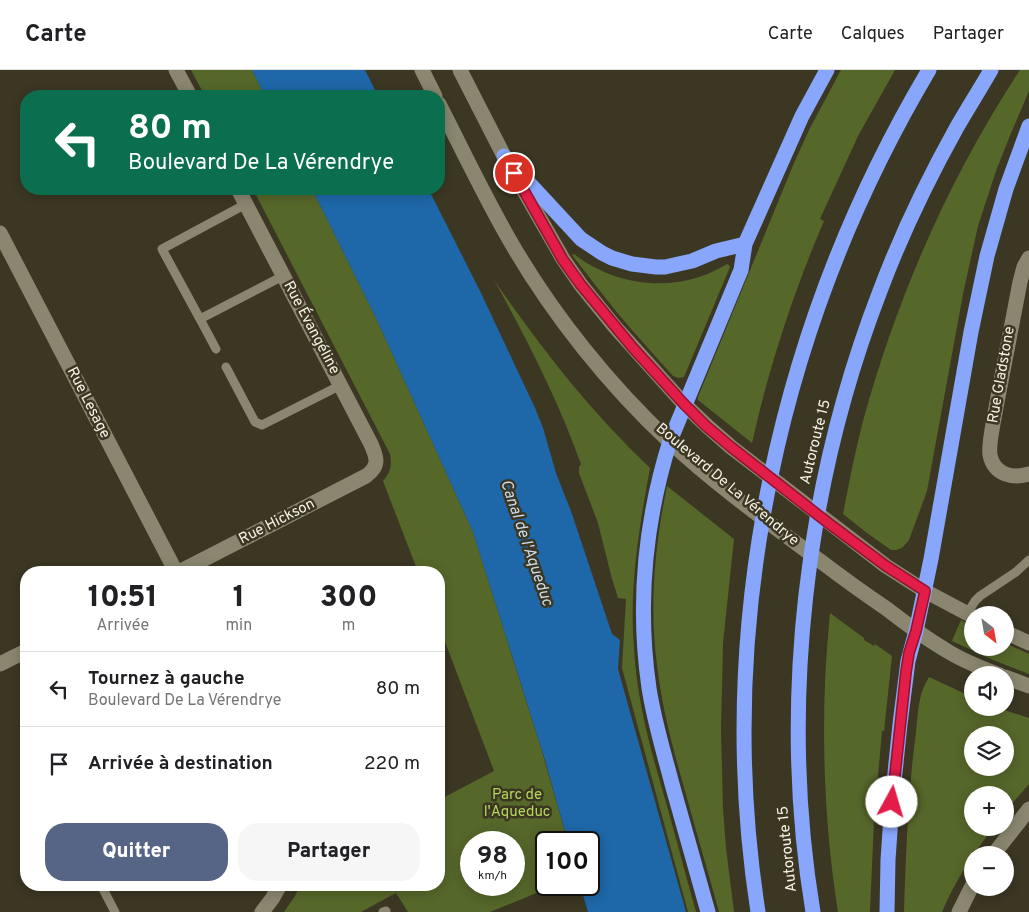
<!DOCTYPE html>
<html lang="fr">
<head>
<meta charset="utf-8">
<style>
  body { margin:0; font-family:Overpass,sans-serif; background:#f6f6f6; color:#202124; height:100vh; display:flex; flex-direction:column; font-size:19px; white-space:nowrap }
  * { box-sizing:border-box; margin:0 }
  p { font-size:16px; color:#757577 }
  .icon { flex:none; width:28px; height:28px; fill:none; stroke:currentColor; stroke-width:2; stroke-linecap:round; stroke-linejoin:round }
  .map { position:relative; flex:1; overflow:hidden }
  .side { position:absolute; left:20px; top:496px; width:425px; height:325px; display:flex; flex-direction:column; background:#fff; border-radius:20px; box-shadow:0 2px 12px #0003 }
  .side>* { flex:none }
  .guide { position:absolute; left:20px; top:20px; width:425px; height:105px; border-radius:20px; box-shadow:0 2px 12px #0003; background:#0b6e4f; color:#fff; overflow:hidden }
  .needle { width:32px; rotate:149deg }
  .buttons { position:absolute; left:964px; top:536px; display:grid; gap:10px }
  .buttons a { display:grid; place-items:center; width:50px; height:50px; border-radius:50%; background:#fff; box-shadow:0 2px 12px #0003; font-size:25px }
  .speed { position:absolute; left:460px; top:761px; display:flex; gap:10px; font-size:25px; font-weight:700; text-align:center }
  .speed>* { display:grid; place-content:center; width:65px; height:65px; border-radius:50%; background:#fff; box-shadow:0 2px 12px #0003; line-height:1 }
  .speed small { font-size:12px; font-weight:400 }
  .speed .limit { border:2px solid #111; border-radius:8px; background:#fff; color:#111 }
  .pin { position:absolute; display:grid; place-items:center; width:42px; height:42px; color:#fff; margin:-21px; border:2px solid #fff; border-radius:50%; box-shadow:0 1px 5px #0007 }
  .me { position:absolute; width:55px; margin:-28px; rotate:6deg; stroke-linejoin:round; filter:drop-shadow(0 0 4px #0008) }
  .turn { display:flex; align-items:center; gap:18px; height:105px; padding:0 25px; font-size:22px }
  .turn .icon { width:65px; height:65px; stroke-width:2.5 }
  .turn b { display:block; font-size:35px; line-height:42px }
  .eta { display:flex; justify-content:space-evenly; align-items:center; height:85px; text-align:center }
  .eta b { font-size:30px; font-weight:800; line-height:35px }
  .button { display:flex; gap:10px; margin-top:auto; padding:10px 25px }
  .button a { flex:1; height:58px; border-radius:20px; background:#566486; color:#fff; font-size:20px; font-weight:800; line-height:58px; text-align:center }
  .button a+a { background:#f6f6f6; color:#202124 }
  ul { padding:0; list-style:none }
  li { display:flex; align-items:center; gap:15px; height:75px; padding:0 25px; border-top:1px solid #e0e0e0 }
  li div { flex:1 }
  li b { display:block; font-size:19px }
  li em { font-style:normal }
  header { display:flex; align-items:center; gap:30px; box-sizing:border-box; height:70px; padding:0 25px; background:#fff; border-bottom:1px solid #e0e0e0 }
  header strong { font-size:24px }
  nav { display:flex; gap:28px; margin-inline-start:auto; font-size:18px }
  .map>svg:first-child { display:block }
  .green { fill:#56672a; fill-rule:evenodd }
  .water { fill:#1e68a9 }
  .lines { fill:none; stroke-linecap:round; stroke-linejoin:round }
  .lane { stroke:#8a866f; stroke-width:9 }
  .street { stroke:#8a866f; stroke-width:15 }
  .secondary { stroke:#8a866f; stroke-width:15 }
  .highway { stroke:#87a6fc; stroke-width:15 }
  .route-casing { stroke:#92132f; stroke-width:12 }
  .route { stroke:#e11d48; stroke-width:9 }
  .labels { text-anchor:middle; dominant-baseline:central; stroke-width:5; stroke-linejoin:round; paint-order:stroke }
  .street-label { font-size:15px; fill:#f4f2e5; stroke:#3b3723 }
  .park-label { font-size:15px; fill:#b5d65b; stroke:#3b3723 }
  .water-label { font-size:16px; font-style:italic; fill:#ccddef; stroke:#3b3723 }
</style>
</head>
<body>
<header>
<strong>Carte</strong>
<nav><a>Carte</a><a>Calques</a><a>Partager</a></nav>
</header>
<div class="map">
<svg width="1029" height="842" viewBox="0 0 1029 842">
  <rect width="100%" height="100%" fill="#3b3723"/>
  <path class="green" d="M191,0h61l13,26h-60z
    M841,0h54l-37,66 -38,83 4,2c-31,72 -55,146 -72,222l-54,-43v-3l96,-234 15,-33z
    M1020,0h9v21l-20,47 -13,33 -18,55 -15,68 -36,197 -18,49 -7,8 -6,2h-5l-24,-17 -24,-19c6,-31 12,-62 20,-93 34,-124 86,-243 157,-351z
    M253,119h59l64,129 97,214 68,216 27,94h-22v43h10l-66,27h-82l-12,-19 -35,19h-77l11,-16 5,-11h139v-85l55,-29 -55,-145v-54h-21l-35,-91c8,-9 9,-16 7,-27zM471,772h43v43h-43z
    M574,184c34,27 83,37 125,23 10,-3 19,-8 28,-13l2,1 1,2 -46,110 -6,1 -5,-2c-18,-20 -36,-40 -53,-60 -17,-20 -32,-41 -48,-61z
    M494,210c47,68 96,131 156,188 -11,60 -21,120 -16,181 3,53 18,106 33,157 10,35 19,71 29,106h-8l-66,-244 4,-69 -8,-1 -6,-19 -14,-56 -19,-50v-6l2,-3c-23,-64 -54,-125 -87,-184z
    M667,416l67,53 -11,104 -2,87 2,79 3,39 8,64h-15c-11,-40 -23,-81 -34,-121 -12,-42 -23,-83 -28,-126 -8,-60 -2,-120 10,-179z
    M830,543l34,25v2l10,6 1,-2 17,12 -8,75h-2l-8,89 -4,92h-32c-12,-76 -16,-153 -13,-230 1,-23 3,-46 5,-69z
    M961,550l11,6v22h33v-5l24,11v20l-36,-14 -41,-19z
    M929,607l43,20v11h26l31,10v66l-24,28v-17h-33v33h21c-20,26 -38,53 -51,84h-38c2,-60 4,-120 12,-180 2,-19 2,-38 13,-55zM972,665h33v33h-33z"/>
  <path class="water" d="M252,0h113l13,26h-113z
    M312,119h116l4,7 49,97 54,115 8,20 13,45 16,41 40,120 8,6 -2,29 68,243h-98l-8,-27h9v-43h-21l-23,-82 -72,-228 -97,-214z"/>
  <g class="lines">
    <path class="lane" d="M200,249l-38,-70 84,-45
      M216,279l-16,-30 83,-43
      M226,297l29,55 7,3 79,-40
      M967,544l8,-13 5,-5 36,-24 13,-12
      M101,815l14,27
      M383,842l3,-1"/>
    <path class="street" d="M176,0l14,26
      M0,163l176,339
      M1029,188l-5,9 -4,15c-8,40 -15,80 -23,120 -2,13 -9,42 -7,53 4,20 23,24 39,19
      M179,502l187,-96c14,-10 11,-18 5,-32l-133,-255
      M0,594l26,-13
      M993,785l36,-46
      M262,842l10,-13 8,-14
      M959,842l13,-26"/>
    <path class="secondary" d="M422,0l13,26
      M460,0l44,86 59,103 18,26 34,42 69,77 23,22 24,21 155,119 39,25 47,25
      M439,34c24,47 47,96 74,142 41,70 96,139 156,195 47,44 103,84 154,122 21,16 42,31 64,46 18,14 37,28 57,40 17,11 37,19 56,26
      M1005,562l24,11
      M1005,607l24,9"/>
    <path class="highway" d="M504,86l77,83 21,14 10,5 20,6 24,3h9l27,-6 24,-10 29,-7
      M708,842c-12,-43 -24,-85 -36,-128 -8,-31 -18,-63 -23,-96 -12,-83 -4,-167 21,-247l71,-171 4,-26 57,-128 25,-46
      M758,842c-45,-290 22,-591 171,-842
      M813,842c-34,-205 -8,-427 67,-621 21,-56 48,-112 77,-164 11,-19 23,-38 34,-57
      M887,842l1,-52 4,-58 8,-78 8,-63 8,-30 15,-72 40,-227 16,-76 19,-67 23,-63"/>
  </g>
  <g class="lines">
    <defs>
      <path id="route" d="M514,103l49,87 18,25 52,63 51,56 22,22 25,21 96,75 59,44 39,25 -9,40 -7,22 -3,19 -14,130"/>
    </defs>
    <use href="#route" class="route-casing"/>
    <use href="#route" class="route"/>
  </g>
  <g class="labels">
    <g class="street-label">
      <text transform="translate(311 258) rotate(62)">Rue Évangéline</text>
      <text transform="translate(1002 305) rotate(-80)">Rue Gladstone</text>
      <text transform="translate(88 333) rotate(63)">Rue Lesage</text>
      <text transform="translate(816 372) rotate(-76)">Autoroute 15</text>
      <text transform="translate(727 415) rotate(40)">Boulevard De La Vérendrye</text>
      <text transform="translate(277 452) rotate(-27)">Rue Hickson</text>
      <text transform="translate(788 779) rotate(-96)">Autoroute 15</text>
    </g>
    <g class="park-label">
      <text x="517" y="725">Parc de<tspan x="517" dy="17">l'Aqueduc</tspan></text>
    </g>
    <g class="water-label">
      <text transform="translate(526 473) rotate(71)">Canal de l'Aqueduc</text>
    </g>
  </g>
</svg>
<div class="buttons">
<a><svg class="needle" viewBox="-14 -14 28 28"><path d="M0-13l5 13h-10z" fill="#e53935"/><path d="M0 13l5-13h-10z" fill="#757577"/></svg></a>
<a><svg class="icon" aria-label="sound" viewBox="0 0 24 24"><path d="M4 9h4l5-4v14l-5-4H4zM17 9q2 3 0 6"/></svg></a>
<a><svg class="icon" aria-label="layers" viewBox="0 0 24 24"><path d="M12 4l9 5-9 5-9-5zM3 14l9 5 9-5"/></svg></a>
<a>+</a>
<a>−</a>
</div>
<div class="speed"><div>98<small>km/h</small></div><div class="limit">100</div></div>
<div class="pin" style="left:514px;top:103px;background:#d93025"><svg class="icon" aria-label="arrive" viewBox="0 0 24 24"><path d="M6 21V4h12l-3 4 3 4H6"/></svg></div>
<svg class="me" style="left:892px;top:732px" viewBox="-20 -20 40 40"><circle r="19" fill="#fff"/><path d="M0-13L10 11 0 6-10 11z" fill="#e11d48"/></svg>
<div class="guide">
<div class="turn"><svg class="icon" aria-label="left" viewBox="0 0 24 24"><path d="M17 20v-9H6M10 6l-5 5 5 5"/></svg><div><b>80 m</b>Boulevard De La Vérendrye</div></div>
</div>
<section class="side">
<div class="eta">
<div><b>10:51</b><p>Arrivée</p></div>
<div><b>1</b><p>min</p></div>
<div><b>300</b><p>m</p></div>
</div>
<ul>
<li><svg class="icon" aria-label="left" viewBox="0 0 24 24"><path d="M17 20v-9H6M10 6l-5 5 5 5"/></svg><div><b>Tournez à gauche</b><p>Boulevard De La Vérendrye</p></div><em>80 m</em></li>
<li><svg class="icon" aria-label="arrive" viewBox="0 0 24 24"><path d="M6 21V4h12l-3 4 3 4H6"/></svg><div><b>Arrivée à destination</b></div><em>220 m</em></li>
</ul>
<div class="button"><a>Quitter</a><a>Partager</a></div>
</section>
</div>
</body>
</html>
